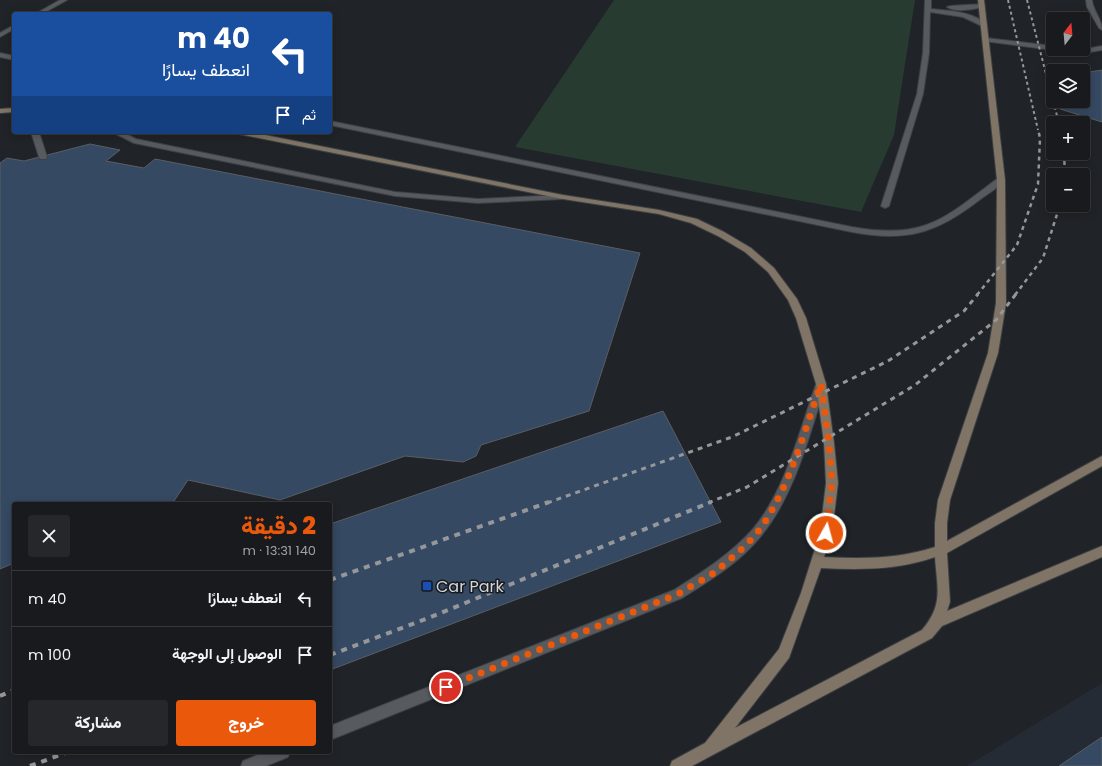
<!DOCTYPE html>
<html lang="ar">
<head>
<meta charset="utf-8">
<style>
  body { margin:0; font-family:Poppins,Vazirmatn,sans-serif; background:#25272a; color:#f1f3f6; direction:rtl; height:100vh; display:flex; flex-direction:column; font-size:15px; white-space:nowrap }
  * { box-sizing:border-box; margin:0 }
  p { font-size:13px; color:#9fa1a4 }
  .icon { flex:none; width:22px; height:22px; fill:none; stroke:currentColor; stroke-width:2; stroke-linecap:round; stroke-linejoin:round }
  .map { position:relative; flex:1; overflow:hidden; direction:ltr }
  .panel { position:absolute; left:12px; top:502px; width:320px; height:252px; display:flex; flex-direction:column; background:#181a1d; border-radius:4px; box-shadow:0 2px 10px #0003,0 0 0 1px #36383b; direction:rtl }
  .panel>* { flex:none }
  .hud { position:absolute; left:12px; top:12px; width:320px; height:122px; border-radius:4px; box-shadow:0 2px 10px #0003,0 0 0 1px #36383b; direction:rtl; background:#1a4fa0; color:#fff; overflow:hidden }
  .needle { width:26px; rotate:16deg }
  .buttons { position:absolute; left:1046px; top:12px; display:grid; gap:8px }
  .buttons a { display:grid; place-items:center; width:44px; height:44px; border-radius:4px; background:#181a1d; box-shadow:0 2px 10px #0003,0 0 0 1px #36383b; font-size:20px }
  .pin { position:absolute; display:grid; place-items:center; width:34px; height:34px; color:#fff; margin:-17px; border:2px solid #fff; border-radius:50%; box-shadow:0 1px 4px #0007 }
  .me { position:absolute; width:44px; margin:-22px; rotate:7deg; stroke-linejoin:round; filter:drop-shadow(0 0 3px #0008) }
  .turn { display:flex; align-items:center; gap:14px; height:84px; padding:0 16px; font-size:18px }
  .turn .icon { width:52px; height:52px; stroke-width:2.5 }
  .turn b { display:block; font-size:28px; line-height:34px }
  .then { display:flex; align-items:center; height:38px; padding:0 16px; background:#0003; gap:8px; font-size:15px }
  .round { display:grid; place-items:center; flex:none; width:42px; height:42px; border-radius:4px; background:#25272a }
  .head { display:flex; align-items:center; justify-content:space-between; height:68px; padding:0 16px }
  h1 { font-size:24px; font-weight:800; line-height:30px; color:#ea580c }
  .action { display:flex; gap:8px; margin-top:auto; padding:8px 16px }
  .action a { flex:1; height:46px; border-radius:4px; background:#ea580c; color:#fff; font-size:16px; font-weight:800; line-height:46px; text-align:center }
  .action a+a { background:#25272a; color:#f1f3f6 }
  ul { padding:0; list-style:none }
  li { display:flex; align-items:center; gap:12px; height:56px; padding:0 16px; border-top:1px solid #36383b }
  li div { flex:1 }
  li b { display:block; font-size:15px }
  li em { font-style:normal }
  .map>svg:first-child { display:block }
  .built { fill:#252b34 }
  .green { fill:#273b31 }
  .building { fill:#364963; stroke:#5a5e63 }
  .lines { fill:none; stroke-linecap:round; stroke-linejoin:round }
  .lane-casing { stroke:#3e4144; stroke-width:2 }
  .secondary-casing { stroke:#3e4144; stroke-width:2 }
  .lane { fill:#575a5f; fill-rule:evenodd }
  .secondary { fill:#7f7465; fill-rule:evenodd }
  .rail-far3 { stroke:#95979a; stroke-width:2; stroke-dasharray:3 3; stroke-linecap:butt }
  .rail-far2 { stroke:#95979a; stroke-width:2.5; stroke-dasharray:4 4; stroke-linecap:butt }
  .rail-far1 { stroke:#95979a; stroke-width:3; stroke-dasharray:5 5; stroke-linecap:butt }
  .rail { stroke:#95979a; stroke-width:4; stroke-dasharray:6 6; stroke-linecap:butt }
  .route { stroke:#ea580c; stroke-width:7; stroke-dasharray:0 12.6 }
  .transit-dot { fill:#1a4fb4; stroke:#16191e; stroke-width:1.5 }
  .labels { text-anchor:middle; dominant-baseline:central; stroke-width:3; stroke-linejoin:round; paint-order:stroke }
  .near-poi-label { font-size:16px; fill:#d4d6d9; stroke:#16191e; text-anchor:start }
</style>
</head>
<body>
<div class="map">
<svg width="1102" height="766" viewBox="0 0 1102 766">
  <rect width="100%" height="100%" fill="#202327"/>
  <path class="built" d="M1102,683v83h-135z"/>
  <path class="green" d="M614,0h301l-21,135 -33,77 -346,-65z"/>
  <path class="building" d="M1102,70v52l-42,-13 -3,-8h26v-28z
    M90,144l30,6 -14,11 38,7 11,-9 485,94 -51,158 -108,34 -5,11 -13,6 -58,-6 -125,44 -92,-20 -16,24h-158v59l-14,6v-406l7,-5 17,3z
    M663,411l58,111 -391,148v-146z
    M1102,737v29h-43z"/>
  <g class="lines">
    <defs>
      <path id="lane" d="M60,0h7l-25,14h-7z
        M925,0h6v9c18,2 42,2 56,16l-3,2 -21,-10 -33,-5 -1,41 -6,41 -34,112 -4,2 -4,-2 36,-112 6,-41z
        M1086,0h6c1,11 10,19 10,30l-3,-2 -12,-21z
        M982,4l3,2 -1,1c-10,2 -28,6 -37,0 4,-2 28,-2 35,-3z
        M14,25v4l-14,8v-4z
        M986,38l67,8v3h2l-2,1 -69,-9 -1,-1z
        M1102,46v4l-17,3 -24,-2 -3,-2h27z
        M0,53l14,3v4l-14,-3z
        M330,121l522,106c72,13 92,-8 146,-49h3l4,2c-7,8 -18,14 -27,21 -43,33 -72,41 -126,31l-522,-107z
        M31,132h8l8,25 -1,2h-6l-1,-2z
        M112,132h10l14,7 259,53 83,7 85,-4 4,2 -4,2 -85,4 -83,-7 -261,-53z
        M821,380l4,1 1,3c-17,51 -30,109 -65,152 -21,26 -50,44 -79,62l-352,142v-14l344,-136c28,-18 57,-36 79,-61 33,-40 46,-97 63,-145l1,-3z
        M265,752h25l-2,5 -22,9h-25l2,-5z"/>
      <path id="secondary" d="M978,0h6l21,180 1,123 -8,50 -48,147 -3,23v18l155,-85v10l-155,87 3,49 -3,9 155,-65v11l-160,69 -10,12 -240,128h-22l2,-5 33,-18 74,-94 22,-56 19,-60 6,-50 -2,-40 -8,-59 -20,-66 -8,-18 -20,-28 -23,-20 -27,-16 -27,-13 -32,-9 -96,-15 -324,-65 -4,-2h15l313,63 96,15 38,9 27,13 27,16 23,20 23,31 9,19 20,66 8,59 4,40 -6,50 -8,24c39,2 74,2 111,-10v-24l3,-23 50,-147 8,-50 1,-123zM935,557c2,31 9,47 -13,73l-187,98 54,-70 32,-90c40,2 77,2 114,-11z
        M14,108v4l-14,1v-4z"/>
    </defs>
    <use href="#lane" class="lane-casing"/>
    <use href="#secondary" class="secondary-casing"/>
    <use href="#lane" class="lane"/>
    <use href="#secondary" class="secondary"/>
    <path class="rail-far3" d="M1008,0l30,130
      M1027,0l26,101
      M1053,101l6,22"/>
    <path class="rail-far2" d="M1064,153l1,22
      M977,295l40,-50 21,-61 2,-46 -2,-9
      M1015,295l28,-37 17,-53"/>
    <path class="rail-far1" d="M547,503l185,-66 156,-76 76,-50 14,-17
      M708,503l39,-16 168,-102 81,-65 20,-26"/>
    <path class="rail" d="M330,580l219,-78
      M330,655l101,-38 280,-115
      M0,696l14,-6
      M30,766l38,-14"/>
  </g>
  <g class="lines">
    <path class="route" d="M446,687l232,-93c12,-8 26,-14 37,-22 18,-15 39,-32 51,-52 26,-41 39,-91 55,-136l8,59 3,40 -6,50"/>
  </g>
  <rect class="transit-dot" x="422" y="581" width="10" height="10" rx="2"/>
  <g class="labels">
    <g class="near-poi-label">
      <text x="436" y="586">Car Park</text>
    </g>
  </g>
</svg>
<div class="buttons">
<a><svg class="needle" viewBox="-14 -14 28 28"><path d="M0-13l5 13h-10z" fill="#e53935"/><path d="M0 13l5-13h-10z" fill="#9fa1a4"/></svg></a>
<a><svg class="icon" aria-label="layers" viewBox="0 0 24 24"><path d="M12 4l9 5-9 5-9-5zM3 14l9 5 9-5"/></svg></a>
<a>+</a>
<a>−</a>
</div>
<div class="pin" style="left:446px;top:687px;background:#d93025"><svg class="icon" aria-label="arrive" viewBox="0 0 24 24"><path d="M6 21V4h12l-3 4 3 4H6"/></svg></div>
<svg class="me" style="left:826px;top:533px" viewBox="-20 -20 40 40"><circle r="17" fill="#ea580c" stroke="#fff" stroke-width="3"/><path d="M0-11L8 9 0 5-8 9z" fill="#fff"/></svg>
<div class="hud">
<div class="turn"><svg class="icon" aria-label="left" viewBox="0 0 24 24"><path d="M17 20v-9H6M10 6l-5 5 5 5"/></svg><div><b>40 m</b>انعطف يسارًا</div></div>
<div class="then">ثم<svg class="icon" aria-label="arrive" viewBox="0 0 24 24"><path d="M6 21V4h12l-3 4 3 4H6"/></svg></div>
</div>
<section class="panel">
<div class="head"><div><h1>2 دقيقة</h1><p>140 m · 13:31</p></div><a class="round"><svg class="icon" aria-label="close" viewBox="0 0 24 24"><path d="M6 6l12 12M18 6L6 18"/></svg></a></div>
<ul>
<li><svg class="icon" aria-label="left" viewBox="0 0 24 24"><path d="M17 20v-9H6M10 6l-5 5 5 5"/></svg><div><b>انعطف يسارًا</b></div><em>40 m</em></li>
<li><svg class="icon" aria-label="arrive" viewBox="0 0 24 24"><path d="M6 21V4h12l-3 4 3 4H6"/></svg><div><b>الوصول إلى الوجهة</b></div><em>100 m</em></li>
</ul>
<div class="action"><a>خروج</a><a>مشاركة</a></div>
</section>
</div>
</body>
</html>
